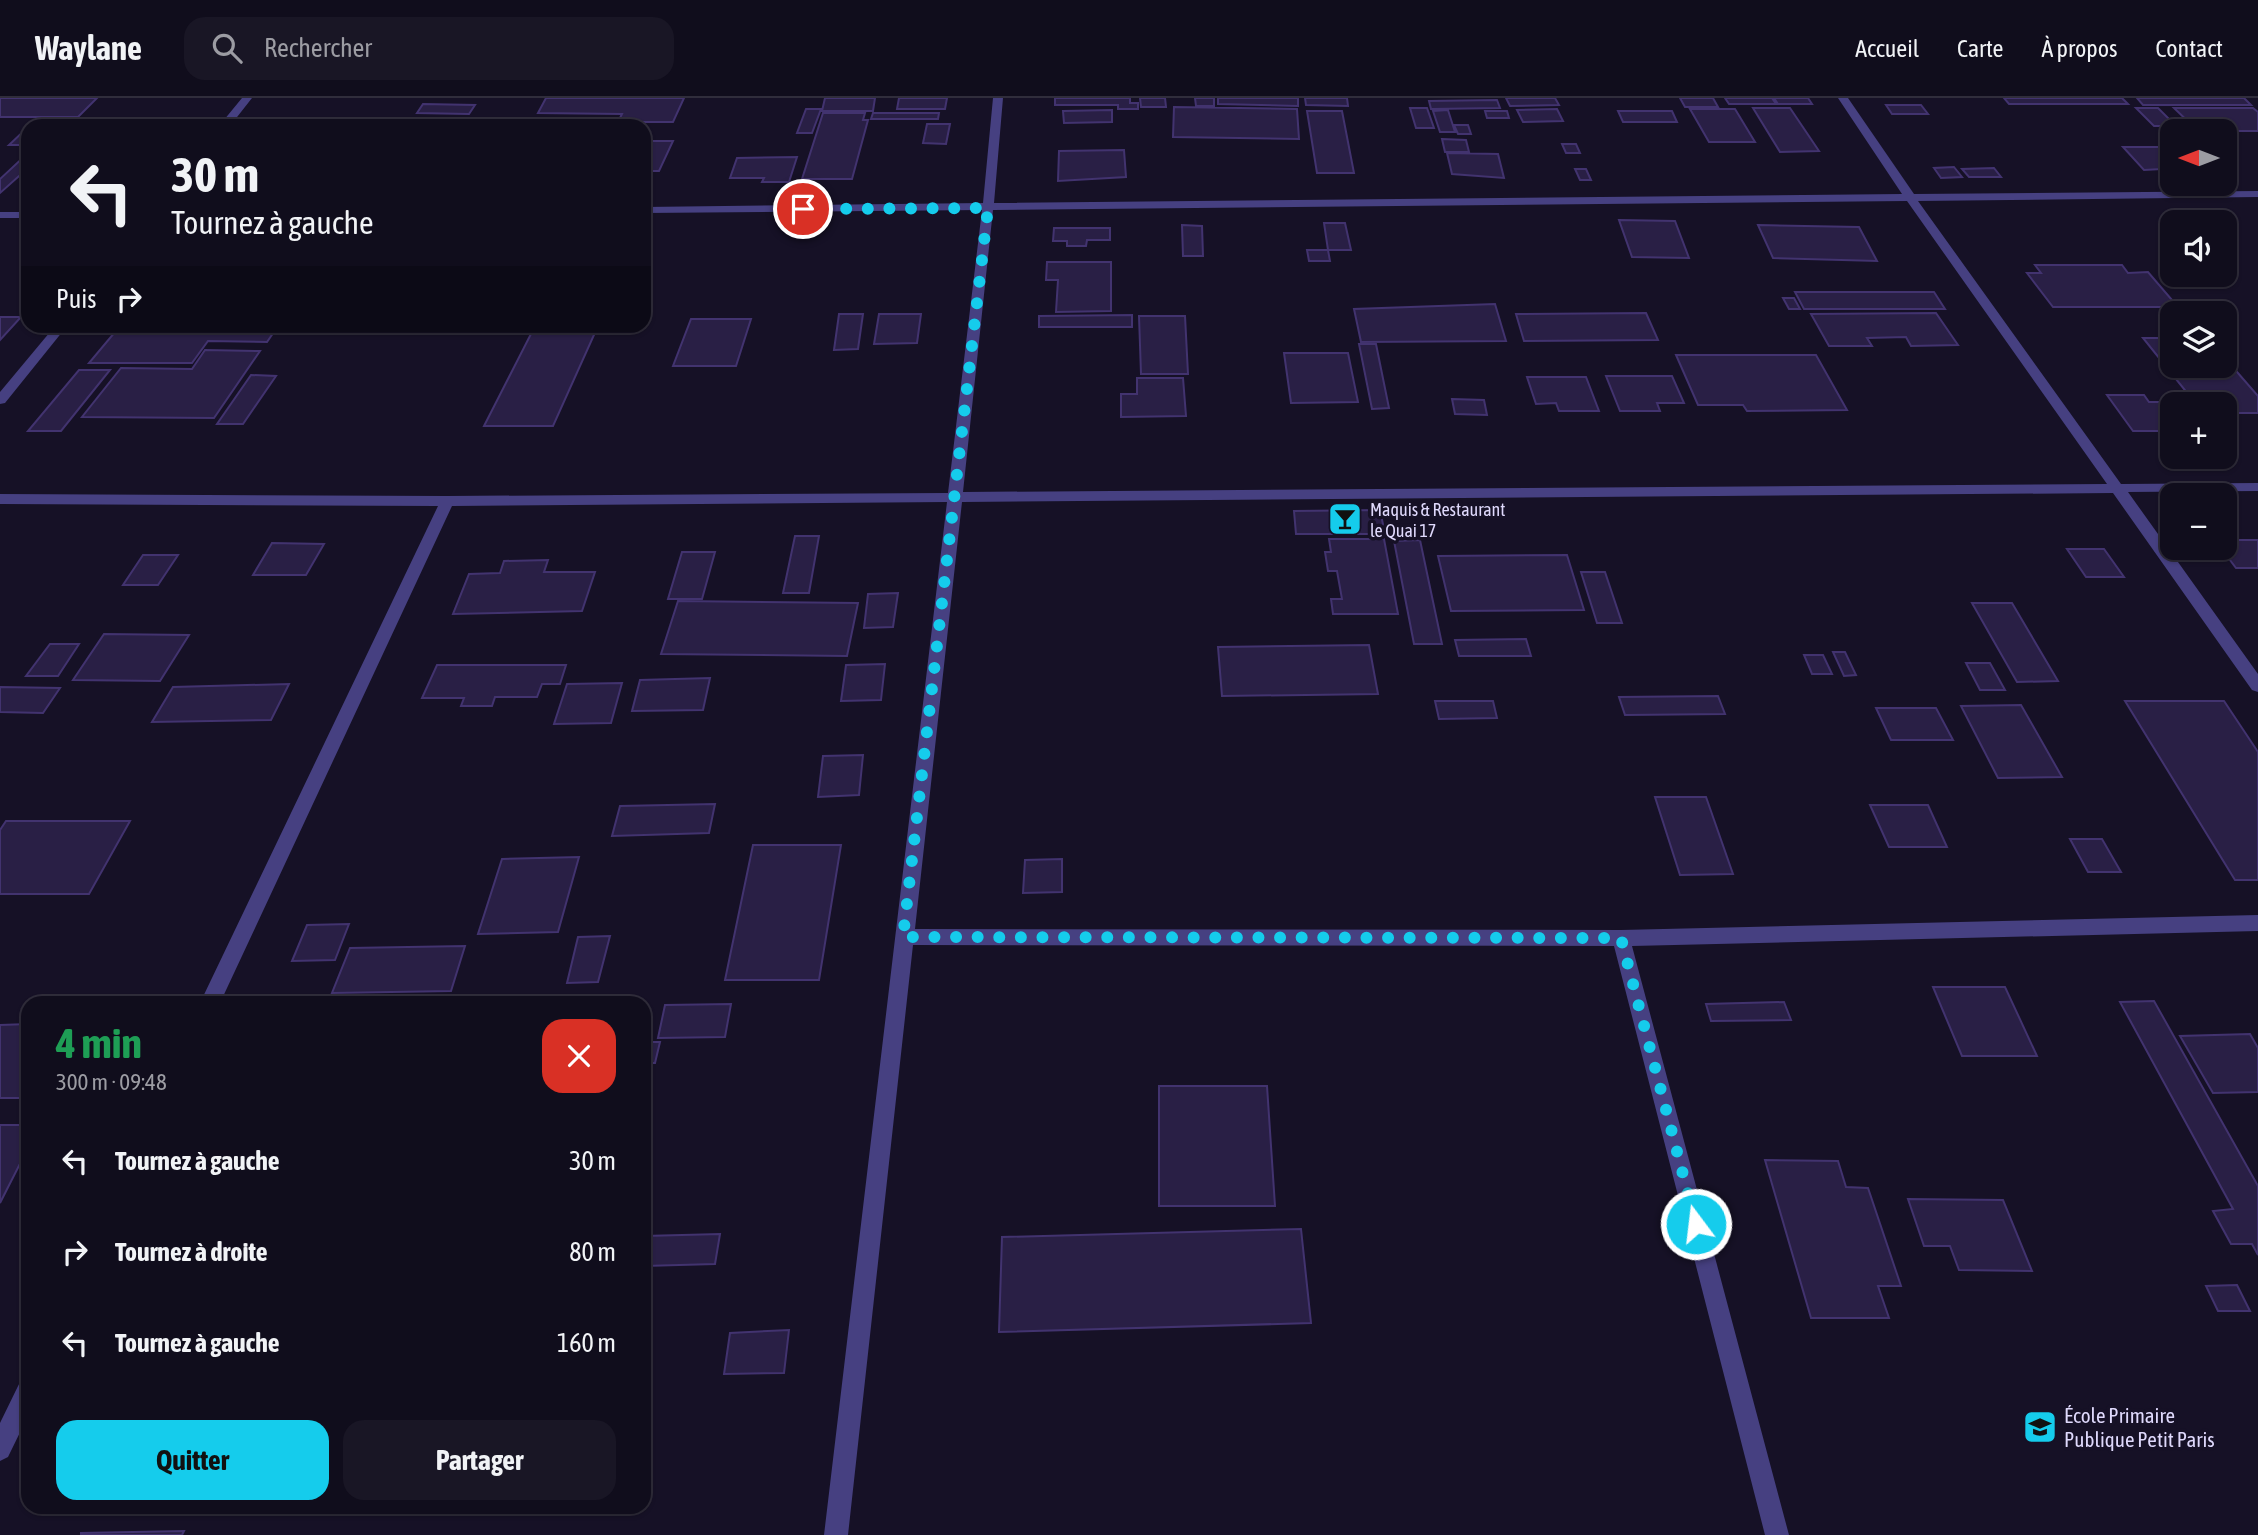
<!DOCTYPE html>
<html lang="fr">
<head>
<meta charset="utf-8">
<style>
  body { margin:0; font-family:"Asap Condensed",sans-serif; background:#191625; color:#f1f3f6; height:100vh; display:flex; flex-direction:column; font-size:26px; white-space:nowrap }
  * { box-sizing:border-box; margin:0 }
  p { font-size:23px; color:#9c9ca3 }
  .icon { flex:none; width:38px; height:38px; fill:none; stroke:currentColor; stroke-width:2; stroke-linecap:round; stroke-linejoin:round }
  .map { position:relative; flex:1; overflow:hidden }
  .details { position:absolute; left:21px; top:898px; width:630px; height:518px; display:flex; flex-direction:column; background:#100d1c; border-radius:21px; box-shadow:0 2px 5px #0004,0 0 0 2px #302d3b }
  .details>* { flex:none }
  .guide { position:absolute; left:21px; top:21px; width:630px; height:214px; border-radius:21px; box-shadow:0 2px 5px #0004,0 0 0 2px #302d3b; background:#100d1c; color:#f1f3f6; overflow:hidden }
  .needle { width:46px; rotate:270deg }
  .tools { position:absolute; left:2160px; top:21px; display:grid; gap:14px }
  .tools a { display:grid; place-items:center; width:77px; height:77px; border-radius:14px; background:#100d1c; box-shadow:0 2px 5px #0004,0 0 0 2px #302d3b; font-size:35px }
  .pin { position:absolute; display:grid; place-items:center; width:60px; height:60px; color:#fff; margin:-30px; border:4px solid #fff; border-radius:50%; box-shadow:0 2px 7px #0007 }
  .me { position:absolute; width:77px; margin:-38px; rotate:345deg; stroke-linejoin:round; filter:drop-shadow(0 0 5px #0008) }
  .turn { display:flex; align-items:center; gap:24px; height:147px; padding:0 35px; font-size:32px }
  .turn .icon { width:91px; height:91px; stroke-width:2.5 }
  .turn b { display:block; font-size:49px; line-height:60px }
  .then { display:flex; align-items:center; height:66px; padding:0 35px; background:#0003; gap:14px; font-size:26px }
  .round { display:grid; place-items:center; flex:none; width:74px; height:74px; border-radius:21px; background:#191625 }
  .head { display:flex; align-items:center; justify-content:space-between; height:119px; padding:0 35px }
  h1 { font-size:42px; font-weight:700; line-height:52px; color:#1e9e55 }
  .primary-button { display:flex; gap:14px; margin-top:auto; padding:14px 35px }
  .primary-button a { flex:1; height:80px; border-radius:21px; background:#15ccec; color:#111; font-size:28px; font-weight:700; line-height:80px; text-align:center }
  .primary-button a+a { background:#191625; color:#f1f3f6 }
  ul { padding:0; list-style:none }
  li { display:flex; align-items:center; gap:21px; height:91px; padding:0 35px }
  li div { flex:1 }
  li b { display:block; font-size:26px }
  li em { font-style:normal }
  header { display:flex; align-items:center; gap:42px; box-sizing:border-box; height:98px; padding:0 35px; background:#100d1c; border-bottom:2px solid #302d3b }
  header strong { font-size:33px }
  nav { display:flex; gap:38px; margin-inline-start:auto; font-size:24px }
  .search { width:490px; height:63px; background:#191625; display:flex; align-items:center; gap:18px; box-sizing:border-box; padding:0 24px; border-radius:21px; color:#9c9ca3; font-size:26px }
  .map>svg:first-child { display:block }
  .building { fill:#291f45; stroke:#42336f; stroke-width:2 }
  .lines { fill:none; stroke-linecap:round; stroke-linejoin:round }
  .minor { fill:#464081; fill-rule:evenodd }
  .route { stroke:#15ccec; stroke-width:12; stroke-dasharray:0 21.6 }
  .labels { text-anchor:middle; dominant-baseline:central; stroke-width:7; stroke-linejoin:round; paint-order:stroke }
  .poi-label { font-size:18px; fill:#dfd9fc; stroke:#161126; text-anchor:start }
  .near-poi-label { font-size:21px; fill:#dfd9fc; stroke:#161126; text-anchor:start }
</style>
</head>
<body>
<header>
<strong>Waylane</strong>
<div class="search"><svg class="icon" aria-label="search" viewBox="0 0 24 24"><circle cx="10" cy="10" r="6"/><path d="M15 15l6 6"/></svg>Rechercher</div>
<nav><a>Accueil</a><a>Carte</a><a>À propos</a><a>Contact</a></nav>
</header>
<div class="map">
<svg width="2258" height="1437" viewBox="0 0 2258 1437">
  <rect width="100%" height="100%" fill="#161126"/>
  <path class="building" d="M0,0h97l-19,19h-78z
    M546,0h138l-11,24h-55l4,-8 -84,-1z
    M825,0h50l-2,13h-51z
    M899,0h48l-2,11h-48z
    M1055,0h75v5h8v6h-20v-4h-63z
    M1140,0h25l1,9h-25z
    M1195,0h19v8h-18z
    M1218,0h80v8l-80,-2z
    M1305,0h42l1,8 -42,-1z
    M1506,0h49l4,7 -49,1z
    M1680,0h33l5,9h-33z
    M1725,0h47l4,6h-47z
    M1774,0h34l4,6h-34z
    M2004,0h118l6,6h-119z
    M2137,0h107l7,7h-108z
    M1497,2l3,8 -69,1 -2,-8z
    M423,6l52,1 -6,9 -52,-1z
    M1886,7h35l7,9h-36z
    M1174,9l123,2 2,30 -126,-2z
    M1410,10h17l7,20h-18z
    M1753,10h37l29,43 -39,1z
    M2136,10h22l18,18h-22z
    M2174,10h79l5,4v19h-60z
    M806,11h15l-9,24h-15z
    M1557,11l6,12 -40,1 -6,-12z
    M1690,11h45l20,33h-46z
    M1112,12v12l-48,1 -1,-12z
    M1448,12l7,22h-15l-7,-21z
    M1307,13h35l12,62h-37z
    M1485,13h22l2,7h-22z
    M1618,13h54l5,11h-54z
    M823,15h42l-2,7h5l-16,59h-50z
    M873,15h66l-1,6h-67z
    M71,24l-4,4h-38l3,-3z
    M927,26h23l-4,20 -23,-1z
    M1454,27h14l3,9h-13z
    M28,29v18h-19z
    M1442,41l24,1 3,12h-24z
    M652,43h21l-14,30h-15v-13z
    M1562,46h14l4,9h-14z
    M2123,49h49v29l-10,-7 -18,1z
    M1124,52l2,27 -68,4 1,-30z
    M28,55v15l-28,25v-14z
    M1447,55l51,1 6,24 -52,-4z
    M797,59l-8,25h-27l2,-4h-34l7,-20z
    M1954,69l8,10 -21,1 -7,-10z
    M1994,70l7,9h-32l-7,-8z
    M1575,71h11l5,11h-11z
    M1619,122l56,1 14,37 -57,-1z
    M1324,125h21l6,27h-23z
    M1182,127l20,1 1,30h-20z
    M1758,127l101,2 18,34 -104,-3z
    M1054,130h56v12h-23l-1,6h-19v-5h-14z
    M1307,152h21l2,11h-21z
    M1047,164h64v49l-55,1 2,-32h-12z
    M2035,167h87l6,8 20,-1 30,35h-125l-26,-34h14z
    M1795,194h139l11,17h-141z
    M1783,200h11l6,11h-11z
    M1495,206l11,37 -145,1 -7,-33z
    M1646,215l12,27 -134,1 -8,-27z
    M1936,215l22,32 -47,1 -5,-9 -39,1 5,8h-43l-18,-32z
    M839,216h24l-5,35 -24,1z
    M879,216h42l-4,29 -43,1z
    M1132,217v12h-93v-11z
    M1139,218h46l3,58h-47z
    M0,219h21l-21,23z
    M691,221h60l-15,47h-63z
    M120,228h158l-11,16 -59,-1 -16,22h-103z
    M535,228h63l-45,100h-69z
    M2143,240h29v28h52v-9l34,39v17h-34v-9h-28z
    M1359,246h17l13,64 -17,1z
    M205,252l55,1 -46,67 -132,-1 39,-49 71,1z
    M1284,255h64l10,49 -67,1z
    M1676,257h140l31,55 -100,1 -4,-6h-45z
    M79,272h31l-49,61h-33z
    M251,277l25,1 -33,48h-26z
    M1606,278h66l12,27h-27l3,8h-40z
    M1527,279h59l13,34h-40l-3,-8 -20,1z
    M1137,280h46l3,38 -65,1v-23h16z
    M2107,297h37l5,7h21l2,22h-6l5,7h-38z
    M1452,301l32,1 3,15 -32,-1z
    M1380,412l5,24h-89l-2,-23z
    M795,438h24l-10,57h-26z
    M1329,441h55l14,75h-65l-2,-15h11l-5,-28h-9l-3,-19h6z
    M1420,442l22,104h-28l-20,-103z
    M2224,442h34v28h-22l-15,-20h3z
    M272,445l52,1 -18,31h-53z
    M2067,451h37l20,28h-38z
    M682,454h33l-13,47h-34z
    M143,457h35l-20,30h-35z
    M1567,457l17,55 -133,1 -13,-55z
    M548,462l-4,12h51l-13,39 -129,3 16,-40 31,-1 4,-12z
    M1581,474h24l17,51h-25z
    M898,495l-5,34 -29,1 4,-34z
    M678,503l180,2 -11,53 -186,-2z
    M1972,505h40l46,78 -41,1z
    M104,536l85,1 -29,46 -87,-1z
    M1526,541l5,17h-72l-4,-16z
    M50,546h29l-21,32h-32z
    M1369,547l9,49 -156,2 -4,-49z
    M1833,554h12l11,23 -12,1z
    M1804,557h19l9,19h-20z
    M1966,565h24l15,27h-25z
    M885,566l-4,36 -40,1 5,-36z
    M437,567h129l-6,19h-18l-5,13h-42l-3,9h-31l3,-8h-42z
    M710,580l-7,32 -71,1 8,-31z
    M622,585l-11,40 -57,1 13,-40z
    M289,586l-18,36 -119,2 21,-35z
    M0,589l60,1 -17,25 -43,-1z
    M1718,598l7,18 -100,1 -6,-18z
    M1435,603h58l4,17 -58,1z
    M2125,603h99l34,51v128h-23z
    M2021,607l41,72 -64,1 -37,-72z
    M1876,610h60l17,32h-62z
    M863,657l-4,40 -41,2 5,-41z
    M1655,699h51l27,77 -53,1z
    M715,706l-6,29 -97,3 8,-30z
    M1870,707h58l19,42h-58z
    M6,723h124l-41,73h-89v-64z
    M2070,741h32l19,33h-33z
    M753,747h88l-22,135h-94z
    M579,759l-21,75 -80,2 24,-75z
    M1062,761v33l-39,1 2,-33z
    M349,826l-14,36 -43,1 15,-36z
    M610,838l-12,46 -31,1 11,-46z
    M465,848l-14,45 -119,2 18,-45z
    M1933,889h72l32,69h-75z
    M442,901l-2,4h-41l1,-3z
    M548,902v3h-89v-1z
    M2154,903l104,185v69l-6,-11h-21l-18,-33 20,-2 -113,-207z
    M1784,904l7,18 -80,1 -5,-17z
    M731,906l-6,33 -67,1 7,-33z
    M28,926v74h-28v-73z
    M2250,936l8,14v44l-45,1 -33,-57z
    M644,944h16l-5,21h-11z
    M1159,988h108l8,120h-116z
    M0,1027h28v23l-28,55z
    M1765,1062l73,1 8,26 22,1 33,98h-23l11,32h-78z
    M1908,1101l95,1 29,71 -73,-1 -9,-24h-26z
    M1301,1131l10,94 -312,9 3,-95z
    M720,1136l-5,30 -71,2v-30z
    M2237,1187l13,26h-32l-12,-25z
    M789,1232l-5,43 -60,1 6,-41z
    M184,1433l-2,4h-101v-2z"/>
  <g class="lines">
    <path class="minor" d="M242,0h10l-22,28h-11z
      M993,0h10l-9,105 908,-9 -64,-96h10l66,96 344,-3v6l-340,4 203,283 137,-1v8l-130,1 130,182v18l-6,-2 -139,-197 -1151,9 -47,427 706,1 637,-15v16l-626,15 157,589h-24l-151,-589 -701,-1 -65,590h-24l123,-1033 -495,4 -232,497h-20l238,-497 -438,-2v-10l447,2 501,-3 34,-283 -338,3v-6l339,-4zM1907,103l200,283 -1144,8 30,-282z
      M0,114h28v6h-28z
      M55,228h12l-62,77 -5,1v-12z
      M28,1280v38l-20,41 -8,4v-38l20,-41z"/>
  </g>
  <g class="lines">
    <path class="route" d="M803,111l185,-1 -85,729 718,1 75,286"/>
  </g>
  <defs>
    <symbol id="bar-square" viewBox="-11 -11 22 22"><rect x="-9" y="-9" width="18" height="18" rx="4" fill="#15ccec" stroke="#161126"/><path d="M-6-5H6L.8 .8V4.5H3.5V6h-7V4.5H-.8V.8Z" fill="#111"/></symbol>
    <symbol id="school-square" viewBox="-11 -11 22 22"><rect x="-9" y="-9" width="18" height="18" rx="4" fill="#15ccec" stroke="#161126"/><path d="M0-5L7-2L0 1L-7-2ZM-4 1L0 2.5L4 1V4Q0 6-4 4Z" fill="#111"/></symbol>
  </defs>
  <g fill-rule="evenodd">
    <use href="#bar-square" x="1326" y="402" width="38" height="38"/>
    <use href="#school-square" x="2021" y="1310" width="38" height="38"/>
  </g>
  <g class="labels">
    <g class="poi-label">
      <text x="1370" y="411">Maquis &amp; Restaurant<tspan x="1370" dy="21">le Quai 17</tspan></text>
    </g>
    <g class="near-poi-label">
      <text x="2064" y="1317">École Primaire<tspan x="2064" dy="24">Publique Petit Paris</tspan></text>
    </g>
  </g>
</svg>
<div class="tools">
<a><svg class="needle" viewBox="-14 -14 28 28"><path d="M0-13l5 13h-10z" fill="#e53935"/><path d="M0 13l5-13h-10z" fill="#9c9ca3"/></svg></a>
<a><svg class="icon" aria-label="sound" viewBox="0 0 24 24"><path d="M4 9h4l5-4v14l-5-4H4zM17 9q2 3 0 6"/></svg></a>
<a><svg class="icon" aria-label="layers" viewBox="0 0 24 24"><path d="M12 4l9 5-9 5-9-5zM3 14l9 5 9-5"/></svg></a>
<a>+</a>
<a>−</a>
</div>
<div class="pin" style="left:803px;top:111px;background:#d93025"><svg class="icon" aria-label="arrive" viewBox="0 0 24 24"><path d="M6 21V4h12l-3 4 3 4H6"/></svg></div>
<svg class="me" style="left:1696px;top:1126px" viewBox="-20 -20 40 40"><circle r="17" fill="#15ccec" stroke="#fff" stroke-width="3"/><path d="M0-11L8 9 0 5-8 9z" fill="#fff"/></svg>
<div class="guide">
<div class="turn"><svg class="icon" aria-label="left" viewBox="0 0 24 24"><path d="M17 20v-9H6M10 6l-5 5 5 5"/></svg><div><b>30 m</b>Tournez à gauche</div></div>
<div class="then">Puis<svg class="icon" aria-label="right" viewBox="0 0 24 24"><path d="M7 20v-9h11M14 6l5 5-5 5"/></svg></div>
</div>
<section class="details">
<div class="head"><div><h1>4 min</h1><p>300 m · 09:48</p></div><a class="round" style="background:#d93025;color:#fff"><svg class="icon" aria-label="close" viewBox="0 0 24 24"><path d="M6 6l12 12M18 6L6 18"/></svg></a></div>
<ul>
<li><svg class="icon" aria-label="left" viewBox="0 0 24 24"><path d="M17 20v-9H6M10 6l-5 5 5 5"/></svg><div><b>Tournez à gauche</b></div><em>30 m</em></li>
<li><svg class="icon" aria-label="right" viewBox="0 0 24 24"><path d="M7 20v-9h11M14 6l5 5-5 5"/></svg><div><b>Tournez à droite</b></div><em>80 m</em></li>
<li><svg class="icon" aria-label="left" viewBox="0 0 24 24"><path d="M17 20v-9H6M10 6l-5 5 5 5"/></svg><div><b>Tournez à gauche</b></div><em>160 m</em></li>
</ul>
<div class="primary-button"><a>Quitter</a><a>Partager</a></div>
</section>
</div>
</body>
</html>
